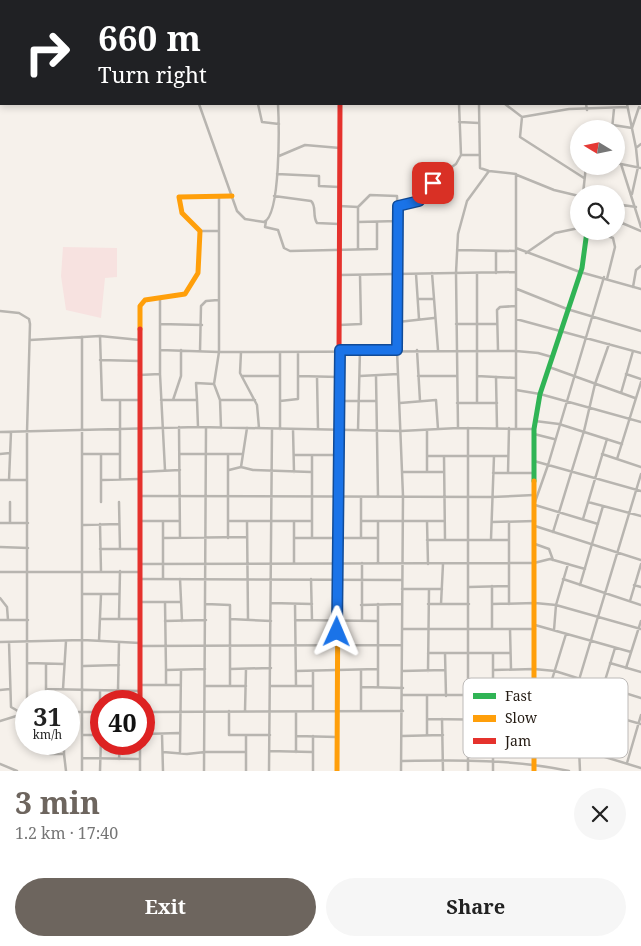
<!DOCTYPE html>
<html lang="en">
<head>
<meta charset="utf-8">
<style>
  body { margin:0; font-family:"Noto Serif",serif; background:#f6f6f6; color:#222; height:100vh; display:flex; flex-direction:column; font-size:19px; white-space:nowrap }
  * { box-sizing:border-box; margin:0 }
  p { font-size:16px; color:#767676 }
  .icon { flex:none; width:28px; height:28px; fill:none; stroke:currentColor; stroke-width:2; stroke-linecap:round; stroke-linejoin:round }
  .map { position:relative; height:771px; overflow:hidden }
  .drawer { display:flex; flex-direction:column; background:#fff; flex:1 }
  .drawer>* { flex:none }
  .guide { position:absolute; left:0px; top:0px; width:641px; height:105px; box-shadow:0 2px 8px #0003; background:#202124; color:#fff; overflow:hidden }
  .needle { width:32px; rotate:280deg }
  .tools { position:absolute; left:570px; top:120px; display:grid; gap:10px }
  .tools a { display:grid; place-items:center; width:55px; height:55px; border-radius:50%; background:#fff; box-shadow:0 2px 8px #0003; font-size:25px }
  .speed { position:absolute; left:15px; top:690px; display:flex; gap:10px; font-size:25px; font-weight:700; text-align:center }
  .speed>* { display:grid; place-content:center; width:65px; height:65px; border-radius:50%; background:#fff; box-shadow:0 2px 8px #0003; line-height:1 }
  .speed small { font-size:12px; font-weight:400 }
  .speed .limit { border:8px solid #d22; background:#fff; color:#111 }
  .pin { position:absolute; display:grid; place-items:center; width:42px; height:42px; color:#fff; margin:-21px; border-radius:10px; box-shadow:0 2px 8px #0006 }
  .me { position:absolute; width:55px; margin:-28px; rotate:1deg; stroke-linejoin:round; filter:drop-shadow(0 0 4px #0008) }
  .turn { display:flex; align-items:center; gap:18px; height:105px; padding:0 15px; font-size:22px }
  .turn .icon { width:65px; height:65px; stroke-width:2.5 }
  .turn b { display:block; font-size:35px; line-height:42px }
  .round { display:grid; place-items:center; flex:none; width:52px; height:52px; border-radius:26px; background:#f6f6f6 }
  .head { display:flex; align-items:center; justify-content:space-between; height:85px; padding:0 15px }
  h1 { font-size:30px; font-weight:700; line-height:38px; color:#6d655e }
  .cta { display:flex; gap:10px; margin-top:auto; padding:10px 15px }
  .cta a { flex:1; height:58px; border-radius:30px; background:#6d655e; color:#fff; font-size:20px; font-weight:700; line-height:58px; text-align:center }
  .cta a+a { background:#f6f6f6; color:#222 }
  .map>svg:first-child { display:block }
  .green { fill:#f7e2e0 }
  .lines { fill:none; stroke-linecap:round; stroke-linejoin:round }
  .street { stroke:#b8b5b0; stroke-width:2.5 }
  .fast { stroke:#30b455; stroke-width:5 }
  .slow { stroke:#ff9f0a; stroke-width:5 }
  .jam { stroke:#e5322d; stroke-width:5 }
  .route-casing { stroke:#114b97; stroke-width:12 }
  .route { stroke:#1a73e8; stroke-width:9 }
  .key { fill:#fff; stroke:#bdbab8; stroke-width:1 }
  .key-label { font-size:14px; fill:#231a12 }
</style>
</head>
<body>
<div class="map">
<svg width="641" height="771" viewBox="0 0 641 771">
  <rect width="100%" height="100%" fill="#f6f1eb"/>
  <path class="green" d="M63,247l54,1v29l-12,1 -4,40 -35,-8 -5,-34z"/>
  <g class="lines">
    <path class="street" d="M340,0v1
      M598,0l5,1
      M481,1v-1
      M557,1l1,-1
      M586,1v-1
      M637,1l1,-1
      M640,9h1
      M0,46h1
      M640,60l1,-1
      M199,104l38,107 8,8 19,3c17,-7 15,-99 14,-118
      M258,104l4,18 17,2
      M479,104l1,64 9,3 27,3v145l125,34
      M505,104l17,13 47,-8 58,-2
      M586,104l1,6
      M627,104l9,44
      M522,117l-2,20 64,41
      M459,122l20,1
      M613,125l19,3 7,-21 2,1
      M612,129l2,-20
      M461,155h18
      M279,156l26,-11 35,3
      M616,163l25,5
      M621,164l20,63
      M277,174l42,2v10l20,1
      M517,175l37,15 25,6
      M583,194l3,-28
      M632,194l6,-27 -2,-19 5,-4
      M219,196v156l-5,32 6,16 1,28
      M274,196l37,5c6,5 1,15 6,22l22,1
      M616,204l20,3
      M339,206l19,1
      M398,206l21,-5 18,-24 19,-13 5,-9 -2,-51
      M266,221l-1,6 13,3 6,18 6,3 87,-2v-27
      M358,222l40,-1
      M622,223l19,8
      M200,231h18
      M616,231l6,-8 -1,-18
      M587,235l15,-1 11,4 2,9 -8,32
      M516,248l64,24 61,17
      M358,249v-42l12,-12 27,1 2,51 -2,103 6,146 -2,275
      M457,250l59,1
      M526,253l29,-20 24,-5
      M432,273l6,77
      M477,273v130
      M496,273v-22
      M416,274l3,45
      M339,275l177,-3
      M633,287l3,-17 5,-4
      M517,289l50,20 74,22
      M160,299v75l5,96
      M418,299h15
      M0,311l19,2 10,6 1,5 -3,108v269
      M398,322l36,-4
      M160,324l42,1
      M456,324h41
      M339,325l22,-1 -1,-49
      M100,336l2,64h18v79
      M82,337v434
      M30,340l70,-4 40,4
      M160,350l59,2 297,-1 22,2 14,4
      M417,350l3,51
      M498,350l-1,-40 3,-3 16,-1
      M200,351l1,-45 5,-5 12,-1
      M241,352l-1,21 17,32 2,23
      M100,360l40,1
      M549,367l86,31
      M626,374l15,5
      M139,375l21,-1
      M242,376h38
      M298,376l41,1
      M360,376l38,-2
      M376,376l2,121
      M418,376h39
      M477,376l39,2
      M317,377l1,52
      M496,377l1,51
      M516,390l24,4 101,28
      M621,393l12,-42
      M118,400h21
      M161,400h36l-1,-17 18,1
      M173,400l8,-24v-26
      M197,400l1,27
      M220,400h35
      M280,401l18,-2v-47
      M338,401h38
      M400,403l36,-3 2,29
      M457,403h40
      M535,421l24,3 63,20
      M179,427l1,111
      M458,428l-2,-155 2,-39 9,-33 22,-30
      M516,428v-109
      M280,429v-77
      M293,429l1,43
      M358,430l2,-80
      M427,430v42
      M0,432l198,-5 203,4 57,-3 76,1
      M534,434l20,5
      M0,454l10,-1
      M83,454h37
      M180,454h63
      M602,454l39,13
      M294,455h44
      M312,455v82
      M427,456h81
      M444,456l1,83
      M617,459l24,-77
      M534,461l107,30
      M241,467l6,-39
      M229,470l12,-3 12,3 58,2
      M139,472l41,-2
      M402,472h42
      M493,473h40
      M508,473l1,-45
      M0,480h27
      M9,480l2,-48
      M102,480l37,-1
      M140,496l352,1 42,-2
      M361,497v41
      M101,502v-48
      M119,502l1,47
      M535,502l13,-37 56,-188
      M588,502l53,14
      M535,505l63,19
      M583,519l24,-80
      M140,521h40
      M163,521v58
      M228,521h84
      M247,521l1,98
      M361,521h83
      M378,521v42
      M427,521l1,43
      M492,522l43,-1
      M0,523h28
      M10,523v-21
      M100,524l1,48
      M83,525l36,-1
      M535,526l106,34
      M553,532l31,-101 11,-47 14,-40
      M163,538l83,-1
      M228,538v-83
      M294,538h84
      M491,539l3,-83
      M427,540h82
      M535,544l14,5 4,11
      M0,547l28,1
      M100,549h40
      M294,563v-42
      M362,563v58
      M140,564l394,-1 16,-4 35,10
      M0,572h140
      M139,579l263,1
      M180,579l2,42
      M311,579l1,41
      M563,579l78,26
      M580,585l23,-79
      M634,585l7,2
      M492,586v43
      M469,587l39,-1
      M402,589h40
      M83,594h36
      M0,598l7,9 1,13
      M630,601l11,-37
      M140,602h41
      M165,602l1,68
      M271,603l41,1
      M206,604l24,1v81
      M295,604l1,82
      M378,604v83
      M428,604h41
      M441,604l2,-40
      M492,604l43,-1 21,2 85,24
      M509,604v-81
      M361,605l41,-1
      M100,619h40
      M119,619l1,-48
      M230,619l41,2
      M0,620h28
      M295,620l83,1
      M165,621l41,-1
      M535,625l96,27
      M402,629h133
      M510,629l1,40
      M554,630l2,-25 12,-41
      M99,641l2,-47
      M0,642l83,-2 57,3
      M9,642l2,65 12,7
      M140,646l262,-1
      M428,653h82
      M445,653l1,43
      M493,653v42
      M28,663l36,1
      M610,663l31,9
      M46,664v37
      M84,666l35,-1
      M626,668l15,-47
      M230,669l41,-1
      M361,670v41
      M494,670l40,-1 21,2 86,27
      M296,671l82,-2
      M313,671v40
      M402,671l43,-1
      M428,671l1,-82
      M140,685h40
      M166,685v-15l39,-1
      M205,686h41
      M271,686h42
      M362,687l41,1
      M46,689l94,2
      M63,689l3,-48
      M0,690l10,-1
      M118,690l1,-48
      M403,695h131
      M535,710l74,21
      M229,711v24h41
      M245,711l1,-42
      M595,711l46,13
      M69,712h32
      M100,712v-21
      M144,712l259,-1
      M542,712l24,-78
      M427,719l81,1
      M442,719l1,52
      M493,720v51
      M0,721l26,-8
      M591,726l24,-78
      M144,734l35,-1
      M162,734l1,37
      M83,735h18
      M427,735v-40
      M296,736l41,1
      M402,736l41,-1
      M493,737l43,-1 105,32
      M508,737l1,-41
      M560,743l81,-269
      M47,744l3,10h14l2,17
      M64,744v10
      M579,748l1,23
      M269,751l43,1
      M163,752l24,2 18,-2h41
      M180,752l1,-82
      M296,752v-40
      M602,756l12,-39
      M82,758l58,1
      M119,759l1,-15
      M402,761c57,-1 111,-2 167,10
      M627,763l14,-48
      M0,764l17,7
      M100,771l1,-33
      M140,771v-27
      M204,771l2,-343
      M246,771v-36
      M269,771l3,-342
      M313,771v-35
      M468,771v-343"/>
    <path class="fast" d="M534,481v-52l6,-35 42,-126 5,-37"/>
    <path class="slow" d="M140,329v-23l5,-6 40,-6 13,-21 2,-42 -18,-18 -3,-16 53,-1
      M534,481v290
      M337,771l2,-415"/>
    <path class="jam" d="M140,329v372
      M339,356l1,-252"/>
  </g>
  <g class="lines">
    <defs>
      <path id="route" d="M337,632l3,-282h57l1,-144 21,-5 14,-18"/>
    </defs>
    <use href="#route" class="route-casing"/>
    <use href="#route" class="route"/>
  </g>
  <rect x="463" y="678" width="165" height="80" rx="8" class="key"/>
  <rect x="473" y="693" width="23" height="6" fill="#30b455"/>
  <rect x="473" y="715" width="23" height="7" fill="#ff9f0a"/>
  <rect x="473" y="738" width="23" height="6" fill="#e5322d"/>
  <g class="key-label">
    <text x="505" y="701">Fast</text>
    <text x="505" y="723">Slow</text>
    <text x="505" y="746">Jam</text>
  </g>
</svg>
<div class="tools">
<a><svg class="needle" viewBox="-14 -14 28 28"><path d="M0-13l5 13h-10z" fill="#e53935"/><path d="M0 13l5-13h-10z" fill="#767676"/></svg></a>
<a><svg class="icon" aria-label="search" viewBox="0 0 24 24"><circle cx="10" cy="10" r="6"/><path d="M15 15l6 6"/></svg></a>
</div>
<div class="speed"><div>31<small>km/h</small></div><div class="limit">40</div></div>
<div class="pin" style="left:433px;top:183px;background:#d93025"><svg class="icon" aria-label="arrive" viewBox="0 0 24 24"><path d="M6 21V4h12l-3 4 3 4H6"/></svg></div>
<svg class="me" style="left:337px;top:632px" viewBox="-20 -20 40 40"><path d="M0-17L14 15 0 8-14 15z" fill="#1a73e8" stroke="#fff" stroke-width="4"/></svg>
<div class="guide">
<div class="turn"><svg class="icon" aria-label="right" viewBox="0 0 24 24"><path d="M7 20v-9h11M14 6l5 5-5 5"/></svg><div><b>660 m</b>Turn right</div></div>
</div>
</div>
<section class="drawer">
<div class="head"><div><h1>3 min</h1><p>1.2 km · 17:40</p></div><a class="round"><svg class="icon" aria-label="close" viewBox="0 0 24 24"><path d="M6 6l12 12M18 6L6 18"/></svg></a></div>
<div class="cta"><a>Exit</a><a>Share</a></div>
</section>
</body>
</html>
